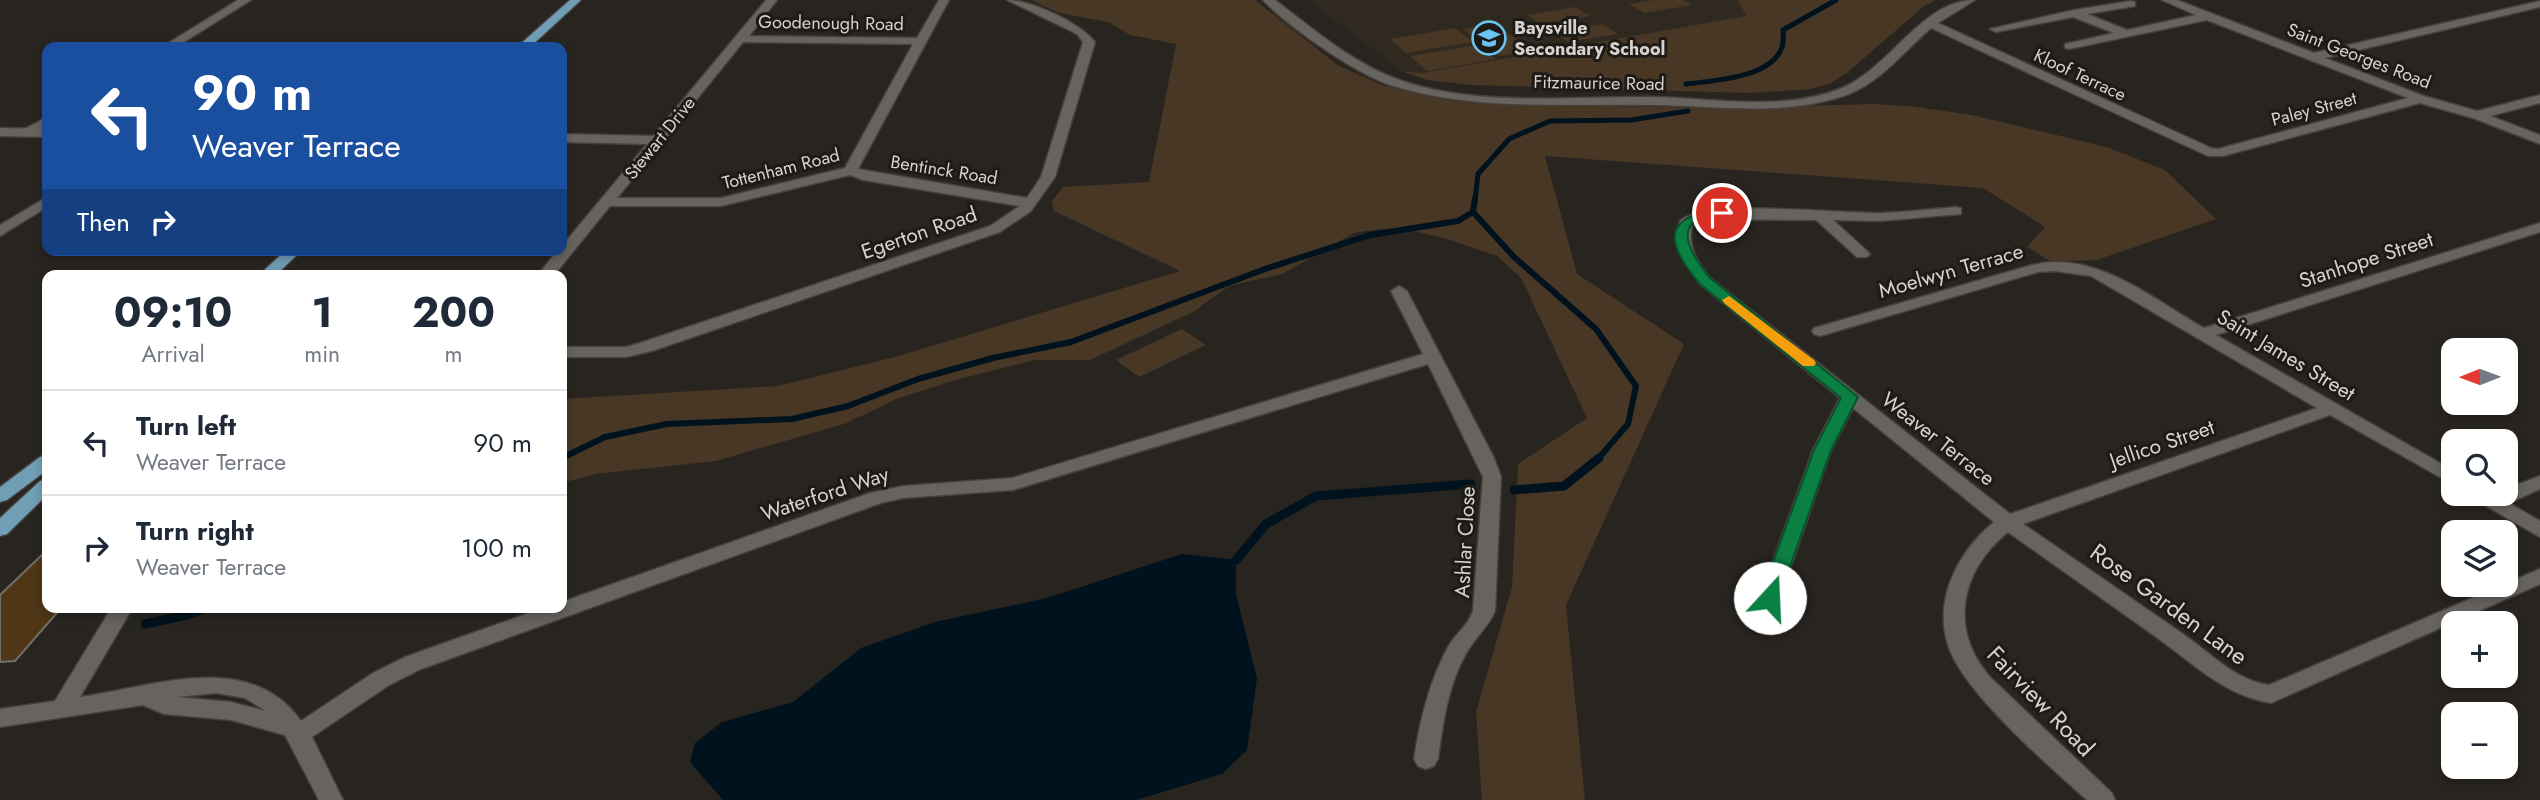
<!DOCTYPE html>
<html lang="en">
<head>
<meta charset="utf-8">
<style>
  body { margin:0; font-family:Jost,sans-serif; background:#f2f2f3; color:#1f2937; height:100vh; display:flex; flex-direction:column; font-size:26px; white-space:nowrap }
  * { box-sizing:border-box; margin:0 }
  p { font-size:23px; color:#747a83 }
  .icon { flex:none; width:38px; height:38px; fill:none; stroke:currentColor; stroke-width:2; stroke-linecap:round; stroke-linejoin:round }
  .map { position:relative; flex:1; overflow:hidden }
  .side { position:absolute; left:42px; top:270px; width:525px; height:343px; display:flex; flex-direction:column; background:#fff; border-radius:14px; box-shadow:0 4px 10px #0003 }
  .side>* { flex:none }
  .hud { position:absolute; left:42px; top:42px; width:525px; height:214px; border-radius:14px; box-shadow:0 4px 10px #0003; background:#1a4fa0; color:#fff; overflow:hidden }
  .needle { width:46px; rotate:269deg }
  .fabs { position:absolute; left:2441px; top:338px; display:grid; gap:14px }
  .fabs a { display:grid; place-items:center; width:77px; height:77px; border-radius:14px; background:#fff; box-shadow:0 4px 10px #0003; font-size:35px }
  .pin { position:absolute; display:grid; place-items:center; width:60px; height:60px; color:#fff; margin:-30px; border:4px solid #fff; border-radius:50%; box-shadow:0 2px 7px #0007 }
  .me { position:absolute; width:77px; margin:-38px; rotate:20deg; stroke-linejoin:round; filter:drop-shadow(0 0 5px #0008) }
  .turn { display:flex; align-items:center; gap:24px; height:147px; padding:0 35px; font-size:32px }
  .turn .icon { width:91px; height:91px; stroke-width:2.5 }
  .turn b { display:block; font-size:49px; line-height:60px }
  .then { display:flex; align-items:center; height:66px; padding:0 35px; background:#0003; gap:14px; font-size:26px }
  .eta { display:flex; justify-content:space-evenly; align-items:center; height:119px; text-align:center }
  .eta b { font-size:42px; font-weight:700; line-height:49px }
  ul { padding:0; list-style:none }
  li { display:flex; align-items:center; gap:21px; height:105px; padding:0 35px; border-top:2px solid #e0e1e3 }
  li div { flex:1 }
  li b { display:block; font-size:26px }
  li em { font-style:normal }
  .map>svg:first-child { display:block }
  .built { fill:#30291f }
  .green { fill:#473724 }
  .water { fill:#00121d }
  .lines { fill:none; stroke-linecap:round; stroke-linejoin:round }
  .stream-far2 { stroke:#00121d; stroke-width:5 }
  .stream-far1 { stroke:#00121d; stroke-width:6 }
  .stream { stroke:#00121d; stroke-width:9 }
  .building { fill:#4f3616; stroke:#726e69; stroke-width:2 }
  .minor-casing { stroke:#44403c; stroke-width:3 }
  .tertiary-casing { stroke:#44403c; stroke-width:3 }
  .primary-casing { stroke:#44403c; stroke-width:3 }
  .minor { fill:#67635e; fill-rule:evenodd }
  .tertiary { fill:#67635e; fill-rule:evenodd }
  .primary { fill:#709eb5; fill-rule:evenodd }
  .route { fill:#0b8043; stroke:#07532c; stroke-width:2 }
  .slow { fill:#f59e0b }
  .labels { text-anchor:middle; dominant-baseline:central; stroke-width:6; stroke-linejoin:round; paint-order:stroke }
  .far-street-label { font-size:18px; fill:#d5d2cf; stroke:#1e1b16 }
  .far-poi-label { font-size:18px; font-weight:bold; fill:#d5d2cf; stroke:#1e1b16; text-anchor:start }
  .street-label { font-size:21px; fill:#d5d2cf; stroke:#1e1b16 }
  .near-street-label { font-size:24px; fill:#d5d2cf; stroke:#1e1b16 }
</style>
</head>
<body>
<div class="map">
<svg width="2540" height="800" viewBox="0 0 2540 800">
  <rect width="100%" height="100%" fill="#282420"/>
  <path class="built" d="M1307,0h430l11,16 -326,57 -21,-2z"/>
  <path class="green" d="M1031,0h224l84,66 43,19 60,14 91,6 188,3 152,-4 37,2 62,9 135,32 58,23 51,49 -119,41 -45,2 -25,-15 18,-20 -62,-39 -438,-32 32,118 107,70 -118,261 19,195h-103l-6,-88 36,-125 6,-123 69,-46 -66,-140 -24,-22 -53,-18 -31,-7 -33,-2 -26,4 -72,41 -53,12 -36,26 -103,48h-55l-76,19 -63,20 -49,24 -131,38 -121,13 -33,9v-84l215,-13 118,-29 285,-86 -126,-60 -2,-10 11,-14 86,-5 27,-138 -46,-9 -22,-13 -49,-9z
    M1654,0h29l9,5 -48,8 -15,-9z
    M1737,0h199l-12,6 -76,66 -17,11 -19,6 -63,4 -278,-8 -44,-5 -26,-9 21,2 325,-57z
    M1575,7l15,9 -50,8 -13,-9z
    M1495,23l37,28 -33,5 -36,-27z
    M1603,24l15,10 -50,8 -15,-10z
    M1455,28l18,14 -67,11 -16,-14z
    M1477,45l19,14 -69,12 -17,-15z
    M1182,329l24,16 -67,32 -23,-17z"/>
  <path class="water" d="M1182,554l54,6v34l21,85 -10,71 -25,24 -86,26h-413l-33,-38 5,-19 27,-21 71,-20 68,-54 74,-26 112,-24z"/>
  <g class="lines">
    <path class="stream-far2" d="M1686,84c26,-3 86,-6 96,-37 2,-5 1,-12 1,-17l53,-30
      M1475,200l3,-26 31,-35 41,-18 81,-1 57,-9"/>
    <path class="stream-far1" d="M1475,198l-2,14 41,45 82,72 40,57 -8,38 -31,36
      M562,458l43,-21 62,-13 125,-5 56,-13 70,-27 75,-21 78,-16 194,-73 105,-34 88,-14 15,-9"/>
    <path class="stream" d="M1514,490l50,-4 35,-28
      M1236,560l30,-36 50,-28 155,-12
      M145,624l42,-9 21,-8"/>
  </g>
  <path class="building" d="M47,550v57h15l-47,54 -15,1v-67z"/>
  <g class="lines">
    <defs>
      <path id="minor" d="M238,0h13l-75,47h-14z
        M766,0h11l-28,36 168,2 22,-38h10l-91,169 169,29 14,-21 42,-135 -6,-8 -70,-34c24,0 73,23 88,42l-40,135 -24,34 -31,21 -348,119 -26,6h-64v-10h64l14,-4 350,-117 30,-20 -157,-26 -13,-5 -129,31h-111l-56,69h-16l20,-25h4v-4l85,-102 -85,-2v-8l91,2zM743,42l170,2 -68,124 -124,30h-104z
        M1263,0h12c37,28 75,61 119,78 78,30 177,18 258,19 61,1 132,15 190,-9 48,-20 80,-88 133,-88l-37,23 273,125 7,1 190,-51 -201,-78 -138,29 -4,-1v-4l49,-11 -41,-16 -77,15 -6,-3 84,-19 57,-9 4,1v4l-48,8 40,16 69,-15 -34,-15h15l137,53 226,-52v6l-215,51 99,38 53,15 63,-16v8l-50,13 50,19v9l-67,-26 -53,-15 -197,53h-15l-277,-128c-26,22 -49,53 -82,66 -62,23 -131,12 -195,11 -88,-2 -179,7 -264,-20 -34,-11 -103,-59 -127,-85z
        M47,117v9l-14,10h-10v-6z
        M47,197v10l-47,29v-11z
        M1956,207l5,1v6l-81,7 -47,-1 34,31 3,3 -3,3h-10l-41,-37 -113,-1 -10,4c-7,22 4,39 17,55l300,236 307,-106 -226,-132 -37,-5 -16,1 -218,64 -6,-2 -2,-3 2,-3 218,-63c62,-16 121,34 172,63l336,-105v9l-324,103 238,136v14l-124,-70 -307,109c53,36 106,73 160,110 28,19 51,46 86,51l271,-116v15l-269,119c-49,-8 -80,-42 -119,-69 -48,-34 -96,-68 -144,-102 -48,39 -60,98 -17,146l121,115 3,7h-28c-38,-34 -125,-109 -139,-155 -15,-47 11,-94 46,-123l-141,-114 -22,42 -51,148 -3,5 -7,2 -7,-2 -3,-5 53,-148 27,-52 -140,-114 -21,-31 -3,-15 4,-17c22,-23 163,-7 201,-8 25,-1 50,-4 75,-6z
        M1399,286l8,5 87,167 7,19 -6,134c-7,17 -20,26 -28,41 -19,32 -24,71 -29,107l-4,7 -8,3 -8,-3 -4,-7c6,-39 15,-77 34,-112 7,-13 20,-21 25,-36l10,-134 -55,-113 -415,126 -110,8 -22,5 -460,166 -32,16 -77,52 31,63h-24l-34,-65 -54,-15 -67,-6 -21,-9 -143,22v-18l55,-8 57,-94h21l-53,90c72,-10 169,-49 221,24l72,-48 32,-16 141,-50h16v-5l308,-109 33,-7 109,-8 411,-124 -32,-63zM216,693l29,5 21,13 -35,-9 -54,-5z
        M2540,476v13l-31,14 31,18v16l-68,-39 -3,-4h37v-5z"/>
      <path id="tertiary" d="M0,128l47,1v8l-47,-1z"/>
      <path id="primary" d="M570,0h11l-51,47h-13z
        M286,250h16l-26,25h-17z
        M47,455v15l-40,30 -7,2v-15l40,-30z
        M47,479v16l-40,39 -7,2v-18l40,-37z"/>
    </defs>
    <use href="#minor" class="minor-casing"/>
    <use href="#tertiary" class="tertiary-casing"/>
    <use href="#primary" class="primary-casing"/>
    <use href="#minor" class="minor"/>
    <use href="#tertiary" class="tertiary"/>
    <use href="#primary" class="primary"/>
  </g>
  <path class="route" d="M1722,209l5,1v6c-10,2 -25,0 -34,7 -16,14 8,44 17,55l148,119 -27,53 -52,148 -3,5h-13l-3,-5 54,-148 27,-52 -141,-114c-35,-41 -39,-68 22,-75z"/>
  <path class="slow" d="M1729,296l85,64 2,3 -2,3h-11l-79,-63 -2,-3z"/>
  <defs>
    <symbol id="school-ring" viewBox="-11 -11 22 22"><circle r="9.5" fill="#1e1b16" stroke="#6ac3f1" stroke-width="1.5"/><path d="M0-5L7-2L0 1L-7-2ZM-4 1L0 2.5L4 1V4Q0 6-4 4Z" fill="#6ac3f1"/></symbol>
  </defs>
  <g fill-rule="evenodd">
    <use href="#school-ring" x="1470" y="19" width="38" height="38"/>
  </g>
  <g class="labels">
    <g class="far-street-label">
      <text transform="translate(831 23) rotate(1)">Goodenough Road</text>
      <text transform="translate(2359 56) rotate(21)">Saint Georges Road</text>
      <text transform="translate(2080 75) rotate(25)">Kloof Terrace</text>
      <text transform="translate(1599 83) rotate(1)">Fitzmaurice Road</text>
      <text transform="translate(2314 109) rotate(-15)">Paley Street</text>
      <text transform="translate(660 138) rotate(-51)">Stewart Drive</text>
      <text transform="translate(781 169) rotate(-14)">Tottenham Road</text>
      <text transform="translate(944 170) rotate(9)">Bentinck Road</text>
    </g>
    <g class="far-poi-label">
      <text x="1514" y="28">Baysville<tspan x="1514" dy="21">Secondary School</tspan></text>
    </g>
    <g class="street-label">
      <text transform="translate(919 233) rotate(-19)">Egerton Road</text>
      <text transform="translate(2366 260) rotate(-18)">Stanhope Street</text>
      <text transform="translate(1951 271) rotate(-16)">Moelwyn Terrace</text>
      <text transform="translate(2286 355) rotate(31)">Saint James Street</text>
      <text transform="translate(1938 439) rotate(38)">Weaver Terrace</text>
      <text transform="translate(2162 444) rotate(-19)">Jellico Street</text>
      <text transform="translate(825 494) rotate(-18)">Waterford Way</text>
      <text transform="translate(1465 542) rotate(-87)">Ashlar Close</text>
    </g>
    <g class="near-street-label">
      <text transform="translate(2169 604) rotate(36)">Rose Garden Lane</text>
      <text transform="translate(2041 701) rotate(46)">Fairview Road</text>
    </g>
  </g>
</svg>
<div class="fabs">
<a><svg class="needle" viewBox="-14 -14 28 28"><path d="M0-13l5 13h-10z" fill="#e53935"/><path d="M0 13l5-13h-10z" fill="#747a83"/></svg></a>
<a><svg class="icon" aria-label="search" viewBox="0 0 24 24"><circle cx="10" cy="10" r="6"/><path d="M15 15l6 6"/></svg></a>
<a><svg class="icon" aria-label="layers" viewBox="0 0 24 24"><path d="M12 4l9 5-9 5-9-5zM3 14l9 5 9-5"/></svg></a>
<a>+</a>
<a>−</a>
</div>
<div class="pin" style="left:1722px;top:213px;background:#d93025"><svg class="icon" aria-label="arrive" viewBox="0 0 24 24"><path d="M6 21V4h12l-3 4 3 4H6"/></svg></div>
<svg class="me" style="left:1770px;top:598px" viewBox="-20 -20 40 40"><circle r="19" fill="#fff"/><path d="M0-13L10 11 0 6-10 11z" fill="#0b8043"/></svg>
<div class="hud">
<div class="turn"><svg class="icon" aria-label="left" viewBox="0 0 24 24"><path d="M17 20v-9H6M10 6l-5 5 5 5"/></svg><div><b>90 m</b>Weaver Terrace</div></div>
<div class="then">Then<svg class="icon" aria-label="right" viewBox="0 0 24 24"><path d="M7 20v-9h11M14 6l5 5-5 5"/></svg></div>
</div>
<section class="side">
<div class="eta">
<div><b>09:10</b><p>Arrival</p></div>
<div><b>1</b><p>min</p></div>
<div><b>200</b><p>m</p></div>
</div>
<ul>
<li><svg class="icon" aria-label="left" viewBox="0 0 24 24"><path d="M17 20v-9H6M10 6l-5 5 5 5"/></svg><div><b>Turn left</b><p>Weaver Terrace</p></div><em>90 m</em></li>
<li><svg class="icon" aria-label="right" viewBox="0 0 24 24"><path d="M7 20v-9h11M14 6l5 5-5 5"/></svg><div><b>Turn right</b><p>Weaver Terrace</p></div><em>100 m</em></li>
</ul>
</section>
</div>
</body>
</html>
